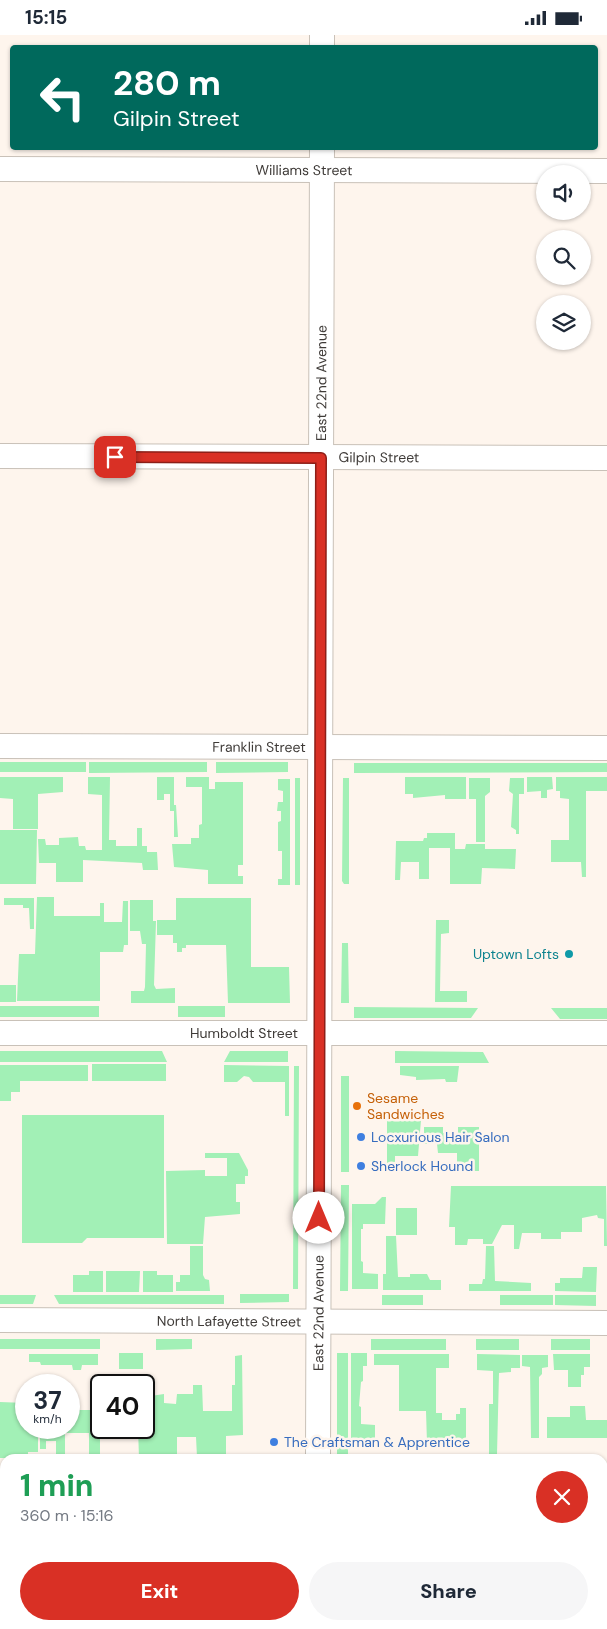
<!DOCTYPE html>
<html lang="en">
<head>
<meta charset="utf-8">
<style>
  body { margin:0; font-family:"DM Sans",sans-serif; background:#f6f6f7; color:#1f2937; height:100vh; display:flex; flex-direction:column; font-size:19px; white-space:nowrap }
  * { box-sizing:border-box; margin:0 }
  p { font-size:16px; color:#747a83 }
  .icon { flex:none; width:28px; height:28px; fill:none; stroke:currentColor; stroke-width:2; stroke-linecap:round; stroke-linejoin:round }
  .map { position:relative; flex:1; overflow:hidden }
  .side { position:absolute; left:0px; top:1419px; width:608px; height:176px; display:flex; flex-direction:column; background:#fff; border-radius:15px 15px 0 0; box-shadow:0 1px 4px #0004 }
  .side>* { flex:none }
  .guide { position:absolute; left:10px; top:10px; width:588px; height:105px; border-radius:5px; box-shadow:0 1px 4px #0004; background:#00695c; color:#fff; overflow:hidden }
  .tools { position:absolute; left:536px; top:130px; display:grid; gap:10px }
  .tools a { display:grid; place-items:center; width:55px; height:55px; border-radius:50%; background:#fff; box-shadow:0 1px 4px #0004; font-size:25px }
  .speed { position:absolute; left:15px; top:1339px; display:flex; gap:10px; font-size:25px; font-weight:700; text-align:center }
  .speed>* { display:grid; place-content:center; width:65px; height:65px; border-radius:50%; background:#fff; box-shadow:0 1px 4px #0004; line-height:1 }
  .speed small { font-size:12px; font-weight:400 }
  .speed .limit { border:2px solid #111; border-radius:8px; background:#fff; color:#111 }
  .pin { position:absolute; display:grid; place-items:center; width:42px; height:42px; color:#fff; margin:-21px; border-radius:10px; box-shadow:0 2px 8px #0006 }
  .me { position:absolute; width:55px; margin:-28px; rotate:0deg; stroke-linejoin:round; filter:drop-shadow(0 0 4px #0008) }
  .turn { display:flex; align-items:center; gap:18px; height:105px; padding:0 20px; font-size:22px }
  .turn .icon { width:65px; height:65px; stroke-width:2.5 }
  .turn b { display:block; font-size:35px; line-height:42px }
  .round { display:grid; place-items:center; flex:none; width:52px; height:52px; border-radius:26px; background:#f6f6f7 }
  .overview { display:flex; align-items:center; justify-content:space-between; height:85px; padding:0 20px }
  h1 { font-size:30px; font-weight:800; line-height:38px; color:#1e9e55 }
  .primary-button { display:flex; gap:10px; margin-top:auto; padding:10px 20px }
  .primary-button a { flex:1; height:58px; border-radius:30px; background:#d93025; color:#fff; font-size:20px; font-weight:800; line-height:58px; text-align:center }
  .primary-button a+a { background:#f6f6f7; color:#1f2937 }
  .status { display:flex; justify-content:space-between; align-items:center; height:35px; padding:0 25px; background:#fff; direction:ltr }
  .status svg { height:14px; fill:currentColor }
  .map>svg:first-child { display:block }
  .green { fill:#a2f0b6 }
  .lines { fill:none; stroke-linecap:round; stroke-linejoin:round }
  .minor-casing { stroke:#c9c1b8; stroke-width:26 }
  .minor { stroke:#fff; stroke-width:24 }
  .route-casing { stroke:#8d1f18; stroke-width:12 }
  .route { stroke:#d93025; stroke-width:9 }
  .culture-dot { fill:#0f9aa8; stroke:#fef5ed; stroke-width:2 }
  .food-dot { fill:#e8710a; stroke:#fef5ed; stroke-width:2 }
  .shop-dot { fill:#3f7fe0; stroke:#fef5ed; stroke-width:2 }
  .labels { text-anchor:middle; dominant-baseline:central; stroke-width:5; stroke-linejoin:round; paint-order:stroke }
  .street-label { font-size:14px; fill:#3f3b38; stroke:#fef5ed }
  .culture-label { font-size:14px; fill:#0d838f; stroke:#fef5ed; text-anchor:end }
  .food-label { font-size:14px; fill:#c56008; stroke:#fef5ed; text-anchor:start }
  .shop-label { font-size:14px; fill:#366cbe; stroke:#fef5ed; text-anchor:start }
</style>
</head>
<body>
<div class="status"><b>15:15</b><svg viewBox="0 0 49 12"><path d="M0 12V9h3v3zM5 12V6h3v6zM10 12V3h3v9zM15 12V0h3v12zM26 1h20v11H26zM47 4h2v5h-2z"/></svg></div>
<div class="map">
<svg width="607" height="1594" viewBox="0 0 607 1594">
  <rect width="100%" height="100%" fill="#fef5ed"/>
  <path class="green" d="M0,727h86v10h-86z
    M89,727h118v10l-118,1z
    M216,727h72v10l-72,1z
    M354,728h253v9l-253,1z
    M0,742h63v15l-25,2v35h-25v-30l-13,-1z
    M88,742h22l-1,63h7v6h21v-18h5v18h5v6h10l1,18h-15l-1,-7 -59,-3v22h-27v-19h-17l-1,-24h7l1,6h13v-7l19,-1 1,9h6l1,4h16v-55l-14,-1z
    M157,742h17v28h2l2,32h-4v-26h-4v-17h-6v6h-7z
    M186,742h23v12h6v-7h28v83h-5v11h5v8h-35v-14l-34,-3 -2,-23h19v-6h8v-13l3,-1v-37h-16z
    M405,742h61v22h-21v-4l-32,3v-4h-8z
    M527,742h25l1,12 -6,1v8h-6v-7l-14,1z
    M556,742h51v14h-21v86h-4l-1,-15h-30v-22h18v-41l-9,-1v-7h-4z
    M295,743h5v107h-5z
    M343,743h6v106h-5l-2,-3z
    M469,743h21v14l-5,4v46h-9v-43h-7z
    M510,743h14v16h-5v40h-3v-4l-5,-3 2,-33 -4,-3z
    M278,744h12v106h-12v-6h4v-28h-4v-29l3,-1v-10h-4l1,-9h5v-11l-5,-1z
    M0,795h37l-1,54h-36z
    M427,798h28v16h10l1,-5h19v5h31l-1,20 -33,-1 -1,16h-31v-36h-21v31h-10v-17h-18l-1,18h-5l1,-39h27l1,-3h3z
    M37,862h17v19h46v-13h4v19h18l1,-21h5v44h-4l-1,7h-23v49h-83l2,-47h16z
    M4,863h30v31h-4l-1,-21h-6v-3h-19z
    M176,863h75v69h38l1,36h-62l-2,-58h-40v3h-4v4h-5v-9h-4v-8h-16v-15h19z
    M130,865h23v21h3l-2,64 2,4 19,-1v15h-44v-12h13l1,-4 1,-43h-4l-2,-13h-10z
    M436,885h13v13l-8,1 -1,57h27v11h-32z
    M342,908h6l1,60h-8z
    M0,950h16v17h-16z
    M0,971h99v11h-99z
    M178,971h47v11h-47z
    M354,972l124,1 -7,10h-117z
    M551,973h56v11h-47z
    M0,1016h162l5,11h-167z
    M230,1016h58v11h-64z
    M395,1016l88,1 6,11h-94z
    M92,1029h74v17h-74z
    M0,1030h88v16h-68v11h-9v9h-11z
    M224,1030l65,1v50h-4v-34h-32l-4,-5 -5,-1 -7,6h-13z
    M294,1031h5l-1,223h-5z
    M400,1031h59l-2,16h-11l-1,-3 -29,1v-3l-16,-2z
    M341,1041h8v96h-8z
    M22,1080h142v123h-77l-5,5h-60z
    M387,1083h28l1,2h5l-3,36h-23v15h-8z
    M424,1092h19v6h15v-6h21v44h-22v-18h-19l-1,-9h-13z
    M205,1118h34l9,17v6h-3v8h-9v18h4v12l-35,3 -2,27h-36l-1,-73 39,-1v6h22v-18h-22z
    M341,1150h8l-1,106h-8z
    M451,1151h155l1,60h-3v-27l-6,-1 -1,-3 -15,3v14h-21v7h-20v-6h-19l-3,16h-5v-24h-12l-10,19h-9v-5h-15l-1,6h-12v-18h-6z
    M382,1162h4l-1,27h-22v5h-2v32l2,1v11l15,1v15h-26v-85h23z
    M396,1173h21v27h-21z
    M386,1201h10l2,41h12v-3h17l3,6h11v10h-58v-16h3z
    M190,1211h13v29l2,4 4,1 1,11h-34v-9h4v-7h10z
    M486,1211h8l1,35 36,2v8h-62v-7h13l1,-5h2z
    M583,1232h14l-1,25 -41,-1v-8h5v-5h22z
    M89,1236h14v21h-30v-17h16z
    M106,1236h34l-1,21h-33z
    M143,1236h14v4h16v17h-30z
    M240,1259h49v8l-49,1z
    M0,1260h36l-3,9h-33z
    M54,1260h170v9h-165z
    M382,1260h41v10h-41z
    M500,1260h53v10h-53z
    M555,1260h41v11l-41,-1z
    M0,1304h100v10h-100z
    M156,1304h36v10l-36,1z
    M371,1304h75v11h-75z
    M476,1304h43v11h-43z
    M551,1304h39v11h-39z
    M119,1318h24v16h-24z
    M337,1318h11v103h-11z
    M351,1318h16v13h-4v15l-2,1 -2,24 2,1v17l14,1v15h-24z
    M29,1319h69v11h-16l-1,5h-8l-1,-5h-31l-1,-3h-11z
    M374,1319h75v14h-13v45h6v7h14v-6h4v-6h6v32l-39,3 -1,-32h-27v-46h-25z
    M477,1319l43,1v13h-9v4l-12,1 -2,81h-8v-50h4v-33l-16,-1z
    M553,1319h37v13h-6v8h-3v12h-13v-17h-14z
    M242,1320l1,80 -17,1v21h-29l-1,-20h-19v20l-38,1 -1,-30 6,-1v-30l20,-3v9l12,1 1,-10h16v-9h9l1,26h29v-26h3v-29z
    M522,1320h26v12l-6,1v6l-3,3v61h-8l-1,-71 -8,-1z
    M0,1367l26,1v24l12,1v24h-10v6h-28z
    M570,1371h15l1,14h21v18h-60v-21h23z
    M69,1375h31v46h-11v-23h-24v23h-9v-24v9h-10v8h-6v-21l29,-1z
    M0,1591h198v3h-198z
    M417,1591l153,1 3,2h-156z"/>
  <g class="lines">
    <defs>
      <g id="minor">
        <path d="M322,12v-12"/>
        <path id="s1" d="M0,134l607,2"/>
        <path id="s2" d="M0,421l607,2"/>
        <path id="s3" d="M0,711l607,2"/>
        <path id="s4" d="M0,998h607"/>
        <path id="s5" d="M0,1285l607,3"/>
        <path id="s6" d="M318,1424l4,-1312"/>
        <path d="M0,1574h5"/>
        <path d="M602,1575h5"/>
        <path d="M318,1590v4"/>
      </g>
    </defs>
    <use href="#minor" class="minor-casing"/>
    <use href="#minor" class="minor"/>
  </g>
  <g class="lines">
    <defs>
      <path id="route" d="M115,422l206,1 -2,760"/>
    </defs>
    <use href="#route" class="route-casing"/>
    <use href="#route" class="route"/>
  </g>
  <circle class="culture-dot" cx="569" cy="919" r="5"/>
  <circle class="food-dot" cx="357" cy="1071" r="5"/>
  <g class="shop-dot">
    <circle cx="361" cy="1102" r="5"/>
    <circle cx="361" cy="1131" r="5"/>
    <circle cx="274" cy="1407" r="5"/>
  </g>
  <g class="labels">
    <g class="street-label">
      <text stroke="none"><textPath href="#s1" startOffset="304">Williams Street</textPath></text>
      <text stroke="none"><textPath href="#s6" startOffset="1076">East 22nd Avenue</textPath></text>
      <text stroke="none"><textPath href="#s2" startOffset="379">Gilpin Street</textPath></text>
      <text stroke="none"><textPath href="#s3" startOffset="259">Franklin Street</textPath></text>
      <text stroke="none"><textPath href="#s4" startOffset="244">Humboldt Street</textPath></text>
      <text stroke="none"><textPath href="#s6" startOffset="146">East 22nd Avenue</textPath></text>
      <text stroke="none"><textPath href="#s5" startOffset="229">North Lafayette Street</textPath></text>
    </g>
    <g class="culture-label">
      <text x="559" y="919">Uptown Lofts</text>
    </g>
    <g class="food-label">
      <text x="367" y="1063">Sesame<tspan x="367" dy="16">Sandwiches</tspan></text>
    </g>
    <g class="shop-label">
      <text x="371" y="1102">Locxurious Hair Salon</text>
      <text x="371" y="1131">Sherlock Hound</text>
      <text x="284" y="1407">The Craftsman &amp; Apprentice</text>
    </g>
  </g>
</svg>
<div class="tools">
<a><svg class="icon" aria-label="sound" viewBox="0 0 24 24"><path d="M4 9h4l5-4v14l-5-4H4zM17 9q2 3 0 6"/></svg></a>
<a><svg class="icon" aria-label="search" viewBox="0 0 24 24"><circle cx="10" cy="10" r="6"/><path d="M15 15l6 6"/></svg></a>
<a><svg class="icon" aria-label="layers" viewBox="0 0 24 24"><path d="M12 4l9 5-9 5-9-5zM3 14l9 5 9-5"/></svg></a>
</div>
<div class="speed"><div>37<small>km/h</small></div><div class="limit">40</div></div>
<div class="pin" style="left:115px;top:422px;background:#d93025"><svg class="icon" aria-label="arrive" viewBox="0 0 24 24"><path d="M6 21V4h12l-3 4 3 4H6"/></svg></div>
<svg class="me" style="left:319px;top:1183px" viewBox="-20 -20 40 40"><circle r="19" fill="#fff"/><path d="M0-13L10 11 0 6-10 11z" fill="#d93025"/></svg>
<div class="guide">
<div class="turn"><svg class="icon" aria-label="left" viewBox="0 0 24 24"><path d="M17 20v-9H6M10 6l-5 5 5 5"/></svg><div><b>280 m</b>Gilpin Street</div></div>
</div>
<section class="side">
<div class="overview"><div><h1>1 min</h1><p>360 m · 15:16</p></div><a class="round" style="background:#d93025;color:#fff"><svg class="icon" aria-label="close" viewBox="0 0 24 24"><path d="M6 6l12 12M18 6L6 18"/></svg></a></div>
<div class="primary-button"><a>Exit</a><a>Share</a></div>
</section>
</div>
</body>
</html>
